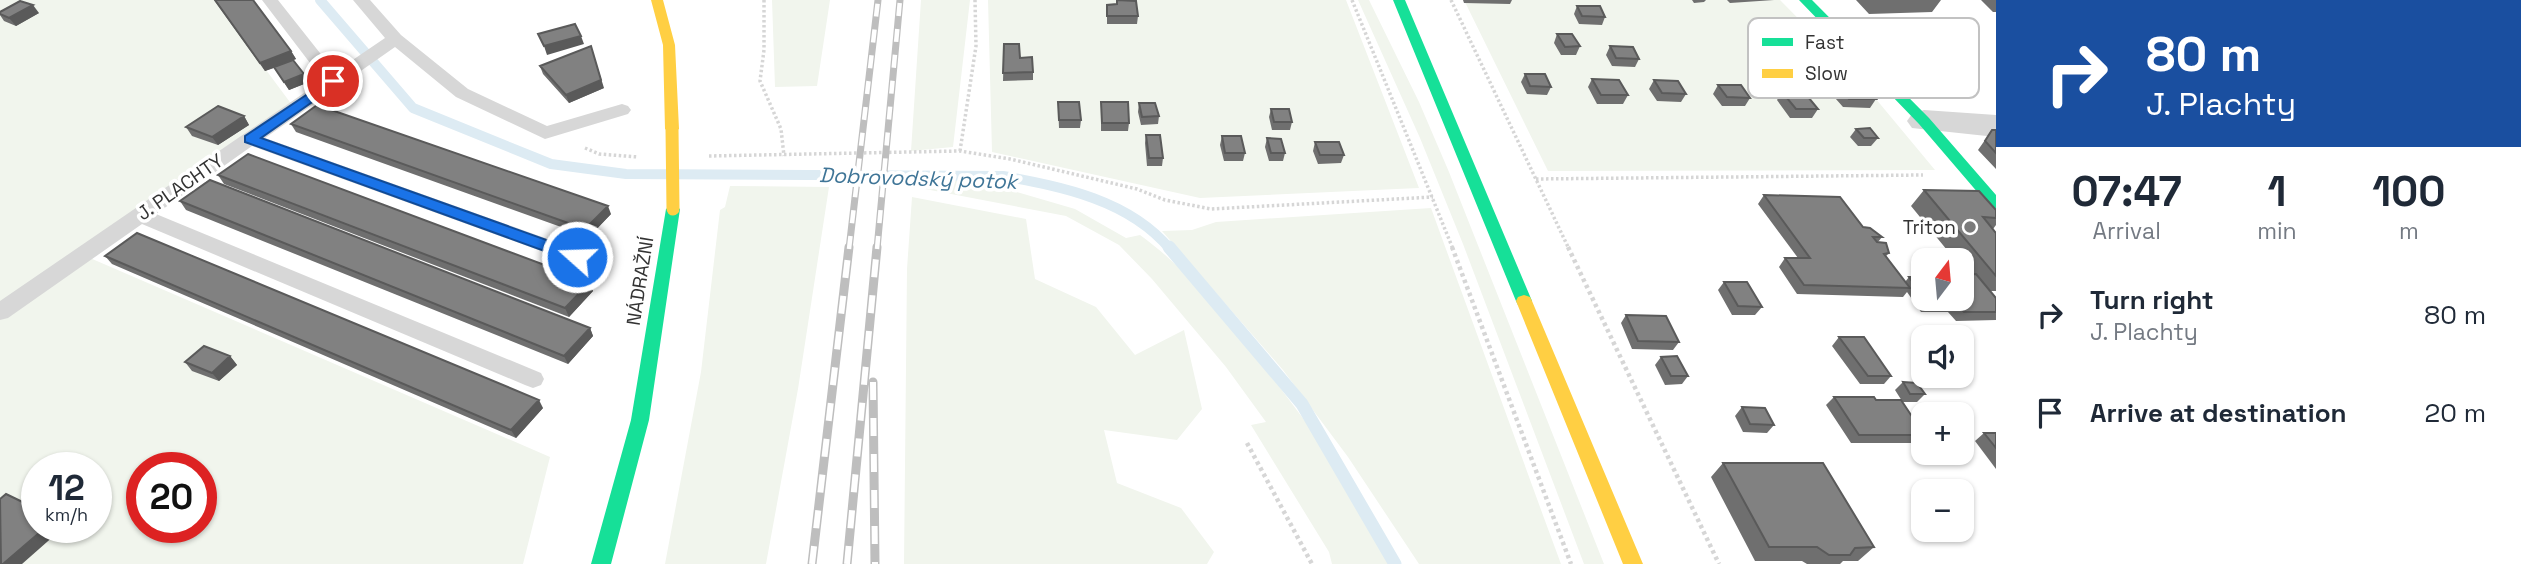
<!DOCTYPE html>
<html lang="en">
<head>
<meta charset="utf-8">
<style>
  body { margin:0; font-family:"Space Grotesk",sans-serif; background:#f2f2f3; color:#1f2937; height:100vh; display:flex; flex-direction:column; font-size:26px; white-space:nowrap }
  * { box-sizing:border-box; margin:0 }
  p { font-size:23px; color:#747a83 }
  .icon { flex:none; width:38px; height:38px; fill:none; stroke:currentColor; stroke-width:2; stroke-linecap:round; stroke-linejoin:round }
  .map { position:relative; flex:1; overflow:hidden }
  .sheet { display:flex; flex-direction:column; background:#fff; width:525px }
  .sheet>* { flex:none }
  .banner { background:#1a4fa0; color:#fff; overflow:hidden }
  .needle { width:46px; rotate:16deg }
  .fabs { position:absolute; left:1911px; top:248px; display:grid; gap:14px }
  .fabs a { display:grid; place-items:center; width:63px; height:63px; border-radius:14px; background:#fff; box-shadow:0 2px 5px #0004; font-size:35px }
  .speed { position:absolute; left:21px; top:452px; display:flex; gap:14px; font-size:35px; font-weight:700; text-align:center }
  .speed>* { display:grid; place-content:center; width:91px; height:91px; border-radius:50%; background:#fff; box-shadow:0 2px 5px #0004; line-height:1 }
  .speed small { font-size:18px; font-weight:400 }
  .speed .limit { border:10px solid #d22; background:#fff; color:#111 }
  .pin { position:absolute; display:grid; place-items:center; width:60px; height:60px; color:#fff; margin:-30px; border:4px solid #fff; border-radius:50%; box-shadow:0 2px 7px #0007 }
  .me { position:absolute; width:77px; margin:-38px; rotate:290deg; stroke-linejoin:round; filter:drop-shadow(0 0 5px #0008) }
  .turn { display:flex; align-items:center; gap:24px; height:147px; padding:0 35px; font-size:32px }
  .turn .icon { width:91px; height:91px; stroke-width:2.5 }
  .turn b { display:block; font-size:49px; line-height:60px }
  .eta { display:flex; justify-content:space-evenly; align-items:center; height:119px; text-align:center }
  .eta b { font-size:42px; font-weight:700; line-height:49px }
  ul { padding:0; list-style:none }
  li { display:flex; align-items:center; gap:21px; height:98px; padding:0 35px }
  li div { flex:1 }
  li b { display:block; font-size:26px }
  li em { font-style:normal }
  main { display:flex; flex:1; min-height:0 }
  .map>svg:first-child { display:block }
  .green { fill:#f1f5ed; fill-rule:evenodd }
  .lines { fill:none; stroke-linecap:round; stroke-linejoin:round }
  .stream-far1 { stroke:#ddebf3; stroke-width:10 }
  .stream { stroke:#ddebf3; stroke-width:13 }
  .path-far1 { stroke:#d6d6d6; stroke-width:3.5; stroke-dasharray:2.5 2.5; stroke-linecap:butt }
  .path { stroke:#d6d6d6; stroke-width:4.5; stroke-dasharray:3.5 3.5; stroke-linecap:butt }
  .lane { fill:#d7d7d7; fill-rule:evenodd }
  .street { fill:#d7d7d7; fill-rule:evenodd }
  .fast { fill:#16e098; fill-rule:evenodd }
  .slow { fill:#ffcf43; fill-rule:evenodd }
  .rail-far1-casing { stroke:#bebebe; stroke-width:7 }
  .rail-casing { stroke:#bebebe; stroke-width:9 }
  .rail-far1 { stroke:#fff; stroke-width:4.5; stroke-dasharray:13; stroke-linecap:butt }
  .rail { stroke:#fff; stroke-width:6; stroke-dasharray:18; stroke-linecap:butt }
  .slow-bridge { stroke:#ffcf43; stroke-width:13 }
  .wall { fill:#6f6f6f }
  .shaded-wall { fill:#5a5a5a }
  .building { fill:#818181; stroke:#5a5a5a; stroke-width:2 }
  .route { fill:#1a73e8; stroke:#114b97; stroke-width:2 }
  .poi-dot { fill:#7a7a7a; stroke:#fff; stroke-width:2.5 }
  .labels { text-anchor:middle; dominant-baseline:central; stroke-width:7; stroke-linejoin:round; paint-order:stroke }
  .street-label { font-size:19px; fill:#333; stroke:#fff }
  .poi-label { font-size:19px; fill:#333; stroke:#fff; text-anchor:end }
  .water-label { font-size:21px; font-style:italic; fill:#3f7597; stroke:#fff }
  .key { fill:#fff; stroke:#c2c2c2; stroke-width:2 }
  .key-label { font-size:19px; fill:#333 }
</style>
</head>
<body>
<main>
<div class="map">
<svg width="1996" height="564" viewBox="0 0 1996 564">
  <rect width="100%" height="100%" fill="#fff"/>
  <path class="green" d="M0,0h214l84,113 -208,145 460,199 -27,107h-523zM37,467h59v60h-59zM142,467h59v60h-59z
    M772,0h58l-13,86 -42,1z
    M921,0h49l-17,147 -42,4z
    M988,0h358l73,188 -219,10 -208,-46z
    M1358,0h11l50,102 30,70 155,392h-20l-121,-320 -43,-106z
    M1464,0h316l86,87 69,83 -387,1z
    M905,179l74,2 96,28 51,29 14,-3c65,47 113,118 162,182 36,47 74,91 94,147h-64l-3,-12 -78,-127 15,-3 -40,-55 -74,-88 -33,-34 -53,-29 -162,-31z
    M730,186l99,1 -31,202 -32,175h-101l36,-192 19,-162 5,-3z
    M912,197l114,22 9,60 61,28 39,48 49,-25 18,79 -25,31 -73,-10 13,53 64,25 33,44 -7,12h-303l3,-295z
    M1431,208l113,310 17,46h-142l-71,-107 -65,-87 -121,-139 30,-1 24,-8z"/>
  <g class="lines">
    <path class="stream-far1" d="M320,0l93,108 138,56 75,10 377,2c60,11 126,24 167,73"/>
    <path class="stream" d="M1169,247l133,157 93,160"/>
    <path class="path-far1" d="M764,0v50l-4,31 21,48 3,27
      M1352,0l101,249
      M1451,0l118,249
      M585,148l14,6 39,3
      M960,151l16,-105 -1,-46
      M709,156l251,-5 50,8 127,30 28,11 46,9 222,-12
      M1536,179l387,-4"/>
    <path class="path" d="M1452,247l119,317
      M1568,247l151,317
      M1247,443l65,121"/>
    <path class="lane" d="M262,0h16l57,72 50,-34 -32,-38h17l31,35 67,54 79,37 75,-22 6,2 3,4 -3,4 -83,25 -89,-42 -61,-50 -130,91 319,114 3,5 -3,5 -7,2 -325,-118 -96,68 385,159 3,6 -3,6 -8,3 -8,-3 -383,-161 -134,94 -8,2v-19l323,-221z"/>
    <path class="street" d="M1924,110l72,5v22l-84,-9 -5,-7 5,-7z"/>
    <path class="fast" d="M1393,0h12l127,301 -2,4h-12l-2,-4z
      M1799,0h13l117,118 67,77v14l-5,-1 -72,-84z
      M673,204l7,5 -31,211 -38,144h-20l40,-144 35,-211z"/>
    <path class="slow" d="M651,0h12l12,45 4,84 -7,4 -7,-4 -2,-84z
      M1524,295l6,2 2,4 111,263h-20l-107,-263 2,-4z"/>
    <defs>
      <path id="rail-far1" d="M849,249l29,-249
        M877,249l23,-249"/>
      <path id="rail" d="M873,382l2,182
        M812,564l37,-317
        M847,564l30,-317"/>
    </defs>
    <use href="#rail-far1" class="rail-far1-casing"/>
    <use href="#rail" class="rail-casing"/>
    <use href="#rail-far1" class="rail-far1"/>
    <use href="#rail" class="rail"/>
    <path class="slow-bridge" d="M672,129l1,80"/>
  </g>
  <path class="wall" d="M214,0h39l38,51 5,8 -3,1 11,14 5,8 -20,8 -15,-22 -9,3z
    M1463,0h49l-2,4 -46,-1z
    M1692,0h14l-2,2 -10,1z
    M1727,0h47l-44,3z
    M1856,0h85l-9,12 -63,2z
    M1981,0h15v12h-3z
    M1107,5l31,11 -1,8h-30z
    M1577,6l28,11 -3,8 -23,-1 -5,-10z
    M0,12l39,1 -23,13 -12,-5 -4,-6z
    M1557,34l23,12 -4,9h-15l-7,-12z
    M1004,44l29,28v8l-30,1z
    M1610,46l29,13 -4,8 -23,-1 -6,-11z
    M540,66l64,22 -35,15 -26,-29z
    M1525,74l26,13 -4,8 -20,-1 -6,-12z
    M1592,79l36,16 -5,9h-26l-9,-17z
    M1654,80l32,14 -5,8 -24,-1 -8,-12z
    M1834,82l42,17 -6,9 -27,-1 -15,-17z
    M1718,85l32,13 -5,8h-23l-9,-12z
    M1782,92l36,17 -6,9h-22l-13,-18z
    M1058,102l23,18 -1,8h-21z
    M1101,102l28,21 -1,8h-27z
    M1139,103l20,13 -1,8 -17,1 -3,-13z
    M1271,109l21,13 -2,8h-18l-3,-13z
    M244,116l5,9 -31,20 -26,-9 -6,-9z
    M291,124l320,90 -22,23 -293,-105z
    M1856,129l22,9 -7,8h-13l-8,-9z
    M1992,130h4v39l-18,-19z
    M1146,135l17,23 -1,8h-15l-2,-23z
    M1222,136l23,17 -2,8h-19l-4,-16z
    M1267,138l18,15 -2,8h-14l-4,-14z
    M1315,142l29,13 -3,8 -23,1 -5,-13z
    M218,175l372,107 3,9 -24,26 -345,-133z
    M1924,190l72,20v15l-3,4 3,4v58h-6l6,7v22l-40,1 -8,-9h-27l-14,-20 -4,5 -106,-3 -18,-27 6,-9h13l-40,-54 6,-9 99,32 19,10 -4,5 11,11 -3,3 19,26 4,-5h14v22h39l5,-24 -5,-7v-7h-6l-45,-55z
    M180,201l410,127 3,8 -25,28 -382,-154z
    M105,256l438,152 -27,30 -404,-174z
    M1724,282l38,25 -7,8h-23l-14,-25z
    M1626,315l53,27 -6,8 -41,-1 -11,-26z
    M1839,337l52,39 -7,8h-24l-28,-38z
    M230,356l7,9 -18,16 -27,-10 -7,-9z
    M1661,357l27,19 -6,8 -17,1 -10,-20z
    M1903,382l22,12 -8,8h-15l21,31v3l-7,7h-65l-25,-38 8,-8 68,4 -7,-11z
    M1742,407l32,18 -7,8 -24,-1 -8,-16z
    M1984,433h12v36l-21,-28z
    M1723,463l151,84 -16,14h-15l-3,3h-33l-5,-3h-47l-44,-84z"/>
  <path class="shaded-wall" d="M33,5l6,8 -23,13 -7,-8z
    M581,36l3,8 -37,11 -3,-9z
    M591,46l13,42 -35,15 -3,-8z
    M291,51l5,8 -31,12 -5,-8z
    M304,74l5,8 -20,8 -5,-8z
    M244,116l5,9 -31,20 -6,-8z
    M608,206l3,8 -22,23 -4,-8z
    M590,282l3,9 -24,26 -4,-9z
    M590,328l3,8 -25,28 -4,-8z
    M230,356l7,9 -18,16 -7,-8z
    M539,400l4,8 -27,30 -5,-8z
    M46,527h18l-42,37h-19z"/>
  <path class="building" d="M215,0h38l38,51 -31,12z
    M1117,0l19,1 2,15h-31v-11l10,-1z
    M20,1l13,4 -24,13 -9,-4v-2z
    M1577,6h23l5,11 -23,-1z
    M575,24l6,12 -37,10 -6,-12z
    M1557,34h15l8,12 -15,1z
    M1004,44h15l1,14 12,-1 1,15 -30,1z
    M591,46l10,34 -35,15 -26,-29z
    M1610,46l23,1 6,12 -23,-1z
    M293,60l11,14 -20,8 -10,-15z
    M1525,74h20l6,13 -21,-1z
    M1592,79l27,1 9,15h-27z
    M1654,80l24,1 8,13 -24,-1z
    M1834,82h27l15,17h-27z
    M1718,85h23l9,13 -23,-1z
    M1782,92h22l14,17h-22z
    M1058,102h21l2,18h-22z
    M1101,102h27l1,21h-27z
    M1139,103h16l4,13 -17,1z
    M317,105l291,101 -23,23 -294,-105z
    M218,106l26,10 -32,21 -26,-10z
    M1271,109h18l3,13h-18z
    M1870,128l8,10h-14l-8,-9z
    M1992,130h4v23l-11,-12z
    M1146,135h14l3,23h-14z
    M1222,136h19l4,17h-20z
    M1267,138l14,1 4,14h-14z
    M1315,142h24l5,13h-24z
    M248,154l342,128 -25,26 -347,-133z
    M210,180l380,148 -26,28 -384,-155z
    M1924,190l55,1 17,19v8l-13,-1 13,16v43z
    M1764,195l76,2 23,30 7,1 12,9h-9l4,5 9,1 3,10 -5,1 26,34 -106,-3 -19,-27h25z
    M137,233l402,167 -28,30 -406,-174z
    M1976,274l20,24v14h-32l-8,-8h-27l-3,-5h36v-24z
    M1909,277h14v19z
    M1724,282h23l15,25 -24,-1z
    M1626,315l40,1 13,26 -41,-1z
    M1839,337h25l27,39h-23z
    M204,346l26,10 -18,17 -27,-11z
    M1677,356l11,20h-17l-10,-19z
    M1903,382l14,1 8,11h-15z
    M1834,397h40l2,3h25l22,33v2h-64z
    M1742,407l23,1 9,17 -24,-1z
    M1984,433h12v15z
    M1723,463h100l51,84 -19,1 -5,7h-21l-12,-8h-48z
    M6,494l31,15v18h9l-43,37h-2l-1,-65z"/>
  <path class="route" d="M333,77l5,2v5l-77,54 322,115 2,4 -2,4h-11l-327,-119v-6z"/>
  <circle class="poi-dot" cx="1970" cy="227" r="7"/>
  <g class="labels">
    <g class="street-label">
      <text transform="translate(180 187) rotate(-35)">J. PLACHTY</text>
      <text transform="translate(640 281) rotate(-81)">NÁDRAŽNÍ</text>
    </g>
    <g class="poi-label">
      <text x="1956" y="227">Triton</text>
    </g>
    <g class="water-label">
      <text transform="translate(918 178) rotate(2)">Dobrovodský potok</text>
    </g>
  </g>
  <rect x="1748" y="18" width="231" height="80" rx="10" class="key"/>
  <rect x="1762" y="38" width="31" height="8" fill="#16e098"/>
  <rect x="1762" y="69" width="31" height="9" fill="#ffcf43"/>
  <g class="key-label">
    <text x="1805" y="49">Fast</text>
    <text x="1805" y="80">Slow</text>
  </g>
</svg>
<div class="fabs">
<a><svg class="needle" viewBox="-14 -14 28 28"><path d="M0-13l5 13h-10z" fill="#e53935"/><path d="M0 13l5-13h-10z" fill="#747a83"/></svg></a>
<a><svg class="icon" aria-label="sound" viewBox="0 0 24 24"><path d="M4 9h4l5-4v14l-5-4H4zM17 9q2 3 0 6"/></svg></a>
<a>+</a>
<a>−</a>
</div>
<div class="speed"><div>12<small>km/h</small></div><div class="limit">20</div></div>
<div class="pin" style="left:333px;top:81px;background:#d93025"><svg class="icon" aria-label="arrive" viewBox="0 0 24 24"><path d="M6 21V4h12l-3 4 3 4H6"/></svg></div>
<svg class="me" style="left:577px;top:257px" viewBox="-20 -20 40 40"><circle r="17" fill="#1a73e8" stroke="#fff" stroke-width="3"/><path d="M0-11L8 9 0 5-8 9z" fill="#fff"/></svg>
</div>
<section class="sheet">
<div class="banner">
<div class="turn"><svg class="icon" aria-label="right" viewBox="0 0 24 24"><path d="M7 20v-9h11M14 6l5 5-5 5"/></svg><div><b>80 m</b>J. Plachty</div></div>
</div>
<div class="eta">
<div><b>07:47</b><p>Arrival</p></div>
<div><b>1</b><p>min</p></div>
<div><b>100</b><p>m</p></div>
</div>
<ul>
<li><svg class="icon" aria-label="right" viewBox="0 0 24 24"><path d="M7 20v-9h11M14 6l5 5-5 5"/></svg><div><b>Turn right</b><p>J. Plachty</p></div><em>80 m</em></li>
<li><svg class="icon" aria-label="arrive" viewBox="0 0 24 24"><path d="M6 21V4h12l-3 4 3 4H6"/></svg><div><b>Arrive at destination</b></div><em>20 m</em></li>
</ul>
</section>
</main>
</body>
</html>
